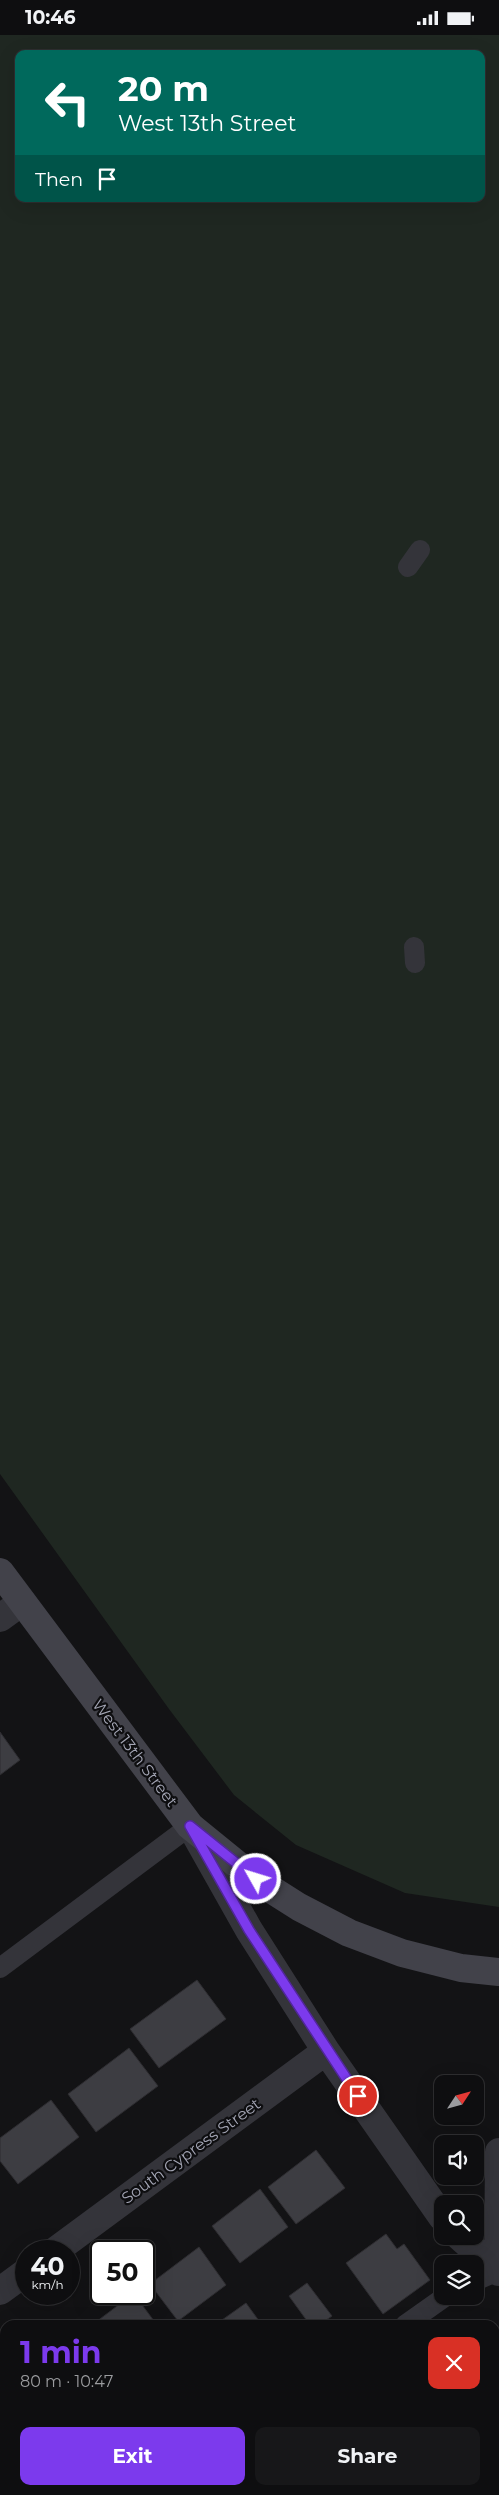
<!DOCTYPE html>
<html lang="en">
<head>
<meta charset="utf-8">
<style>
  body { margin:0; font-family:Montserrat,sans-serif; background:#171719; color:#f1f3f6; height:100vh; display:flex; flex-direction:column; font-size:19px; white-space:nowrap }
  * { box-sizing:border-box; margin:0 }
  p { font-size:16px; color:#9b9c9f }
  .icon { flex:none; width:28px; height:28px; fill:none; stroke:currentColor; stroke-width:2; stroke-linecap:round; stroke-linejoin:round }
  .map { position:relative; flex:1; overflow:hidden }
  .sheet { position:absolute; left:0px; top:2285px; width:500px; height:175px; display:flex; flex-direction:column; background:#0e0e10; border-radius:15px 15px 0 0; box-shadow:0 5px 20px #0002,0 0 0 1px #2e2e30 }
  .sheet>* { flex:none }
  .banner { position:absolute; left:15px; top:15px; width:470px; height:152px; border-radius:10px; box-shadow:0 5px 20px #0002,0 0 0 1px #2e2e30; background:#00695c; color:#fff; overflow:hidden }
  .needle { width:32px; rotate:54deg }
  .fabs { position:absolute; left:434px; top:2040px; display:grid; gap:10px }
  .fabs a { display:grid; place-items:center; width:50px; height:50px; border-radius:10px; background:#0e0e10; box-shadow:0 5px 20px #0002,0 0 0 1px #2e2e30; font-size:25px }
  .speed { position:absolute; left:15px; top:2205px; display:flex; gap:10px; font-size:25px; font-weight:700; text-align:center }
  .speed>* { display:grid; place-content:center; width:65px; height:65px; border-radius:50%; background:#0e0e10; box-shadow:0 5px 20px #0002,0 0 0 1px #2e2e30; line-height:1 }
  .speed small { font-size:12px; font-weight:400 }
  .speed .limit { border:2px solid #111; border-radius:8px; background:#fff; color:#111 }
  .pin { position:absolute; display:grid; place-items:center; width:42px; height:42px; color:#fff; margin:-21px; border:2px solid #fff; border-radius:50%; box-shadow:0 1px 5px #0007 }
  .me { position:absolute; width:55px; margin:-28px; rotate:309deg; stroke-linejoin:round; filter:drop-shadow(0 0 4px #0008) }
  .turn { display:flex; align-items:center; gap:18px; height:105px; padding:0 20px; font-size:22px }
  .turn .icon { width:65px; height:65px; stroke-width:2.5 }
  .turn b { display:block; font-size:35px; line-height:42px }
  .then { display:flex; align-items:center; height:48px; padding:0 20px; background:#0003; gap:10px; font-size:19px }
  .round { display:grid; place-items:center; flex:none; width:52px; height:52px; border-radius:10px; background:#171719 }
  .headline { display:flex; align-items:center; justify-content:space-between; height:85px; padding:0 20px }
  h1 { font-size:30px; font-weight:700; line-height:38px; color:#7c3aed }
  .primary-button { display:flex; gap:10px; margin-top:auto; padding:10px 20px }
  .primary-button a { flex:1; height:58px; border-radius:10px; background:#7c3aed; color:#fff; font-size:20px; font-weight:700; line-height:58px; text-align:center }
  .primary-button a+a { background:#171719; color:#f1f3f6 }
  .status { display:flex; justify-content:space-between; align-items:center; height:35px; padding:0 25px; background:#0e0e10; direction:ltr }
  .status svg { height:14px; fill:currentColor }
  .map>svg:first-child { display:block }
  .green { fill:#1f2721; fill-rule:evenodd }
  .building { fill:#3d3d42; stroke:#2e2d31 }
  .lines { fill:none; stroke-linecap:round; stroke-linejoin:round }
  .service { stroke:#34343a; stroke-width:20 }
  .minor { stroke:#34343a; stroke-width:28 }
  .secondary { stroke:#42424a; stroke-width:28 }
  .route-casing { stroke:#51269a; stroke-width:12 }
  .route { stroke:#7c3aed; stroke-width:9 }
  .labels { text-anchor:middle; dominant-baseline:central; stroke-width:4.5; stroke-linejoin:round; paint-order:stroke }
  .street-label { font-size:16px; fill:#a4a6b5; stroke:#0e0e10 }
</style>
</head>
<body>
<div class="status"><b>10:46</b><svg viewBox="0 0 49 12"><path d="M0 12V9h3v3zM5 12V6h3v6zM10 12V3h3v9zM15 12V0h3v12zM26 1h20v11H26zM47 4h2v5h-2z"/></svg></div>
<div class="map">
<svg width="499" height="2460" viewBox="0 0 499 2460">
  <rect width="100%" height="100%" fill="#131315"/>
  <path class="green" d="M0,0h499v1872l-94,-14 -109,-48 -62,-50 -65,-86 -169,-235zM19,19h462v145h-462z"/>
  <path class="building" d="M0,1697l20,28 -20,15z
    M197,1945l29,39 -67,49 -29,-39z
    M129,2013l29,38 -62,46 -28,-38z
    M51,2065l28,37 -61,47 -18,-23v-23z
    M316,2115l29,38 -49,36 -28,-37z
    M260,2154l28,38 -48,36 -28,-37z
    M386,2199l11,15 7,-5 26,36 -47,34 -37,-51z
    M199,2212l27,38 -48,36 -28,-37z
    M307,2248l25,33 -13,9h-9l-21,-29z
    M134,2259l23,31h-65l41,-31z
    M246,2268l16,22h-47z
    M0,2346l5,7v96l-5,-7z
    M495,2375l4,5v51l-4,3z
    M198,2455h40l3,5h-39z
    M269,2455h21l3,5h-31z"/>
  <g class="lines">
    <path class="service" d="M408,532l12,-17
      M414,912l1,16
      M0,1933l190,-142
      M475,2246l23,-10
      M405,2290l41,-29
      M165,2460l7,-5"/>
    <path class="minor" d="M0,1583l22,-16
      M191,1792l58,103 77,121 116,166
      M459,2201l40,36
      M55,2216l271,-200
      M498,2236l1,-119
      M0,2256l26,-19"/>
    <path class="secondary" d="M0,1537l190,254 65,53 44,28 50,26 53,20 59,15 38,4"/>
  </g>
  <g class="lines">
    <defs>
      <path id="route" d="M256,1844l-66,-53 59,104 109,166"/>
    </defs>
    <use href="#route" class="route-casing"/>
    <use href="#route" class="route"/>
  </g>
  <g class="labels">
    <g class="street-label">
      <text transform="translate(135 1718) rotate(53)">West 13th Street</text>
      <text transform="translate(191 2116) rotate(-36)">South Cypress Street</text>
    </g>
  </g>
</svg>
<div class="fabs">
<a><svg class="needle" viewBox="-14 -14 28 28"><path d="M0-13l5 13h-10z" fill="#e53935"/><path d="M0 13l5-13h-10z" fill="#9b9c9f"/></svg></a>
<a><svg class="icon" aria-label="sound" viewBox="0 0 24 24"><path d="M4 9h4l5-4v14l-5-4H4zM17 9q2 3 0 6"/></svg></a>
<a><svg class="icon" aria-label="search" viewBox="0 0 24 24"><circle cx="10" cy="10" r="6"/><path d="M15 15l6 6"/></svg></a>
<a><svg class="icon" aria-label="layers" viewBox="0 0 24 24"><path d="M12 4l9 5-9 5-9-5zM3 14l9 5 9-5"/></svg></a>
</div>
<div class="speed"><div>40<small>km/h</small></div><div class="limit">50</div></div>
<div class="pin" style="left:358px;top:2061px;background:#d93025"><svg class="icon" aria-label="arrive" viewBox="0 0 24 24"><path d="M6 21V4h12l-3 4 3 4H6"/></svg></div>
<svg class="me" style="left:256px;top:1844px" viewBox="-20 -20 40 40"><circle r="17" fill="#7c3aed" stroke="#fff" stroke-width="3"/><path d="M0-11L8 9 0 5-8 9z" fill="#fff"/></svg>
<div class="banner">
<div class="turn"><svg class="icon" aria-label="left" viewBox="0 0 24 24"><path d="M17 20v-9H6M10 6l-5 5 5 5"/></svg><div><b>20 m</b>West 13th Street</div></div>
<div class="then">Then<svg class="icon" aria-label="arrive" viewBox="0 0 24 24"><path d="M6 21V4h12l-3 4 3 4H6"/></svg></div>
</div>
<section class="sheet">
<div class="headline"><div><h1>1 min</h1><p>80 m · 10:47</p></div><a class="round" style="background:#d93025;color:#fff"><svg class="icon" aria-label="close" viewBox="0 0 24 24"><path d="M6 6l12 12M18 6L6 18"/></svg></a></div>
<div class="primary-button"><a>Exit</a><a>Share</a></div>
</section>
</div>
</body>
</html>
